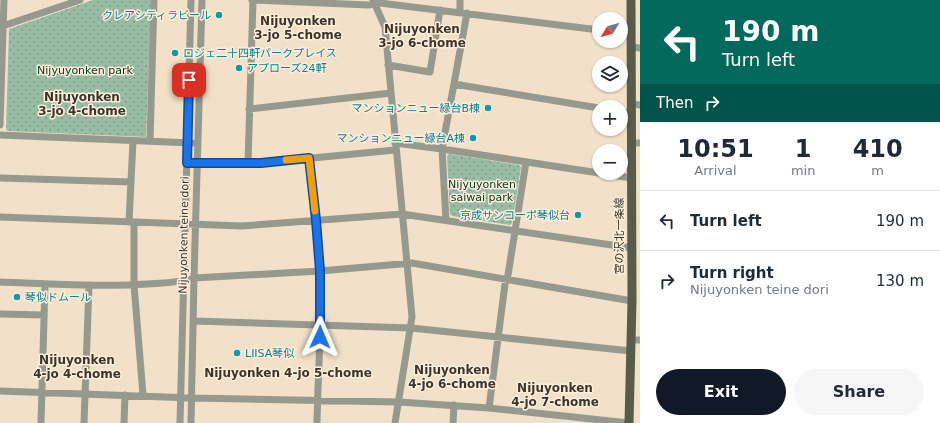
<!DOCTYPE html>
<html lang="en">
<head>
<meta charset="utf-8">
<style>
  body { margin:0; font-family:"DejaVu Sans","Noto Sans JP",sans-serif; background:#f6f6f7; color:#1f2937; height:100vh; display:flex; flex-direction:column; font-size:15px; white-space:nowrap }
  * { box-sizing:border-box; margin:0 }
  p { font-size:13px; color:#747a83 }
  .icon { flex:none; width:22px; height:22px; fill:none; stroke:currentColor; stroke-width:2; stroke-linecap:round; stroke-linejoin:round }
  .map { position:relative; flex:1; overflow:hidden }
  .drawer { display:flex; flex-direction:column; background:#fff; width:300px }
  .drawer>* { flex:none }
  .banner { background:#00695c; color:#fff; overflow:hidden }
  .needle { width:26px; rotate:233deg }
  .buttons { position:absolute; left:592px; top:12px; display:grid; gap:8px }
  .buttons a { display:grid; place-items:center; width:36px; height:36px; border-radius:50%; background:#fff; box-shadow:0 1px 3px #0004; font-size:20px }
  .pin { position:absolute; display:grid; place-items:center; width:34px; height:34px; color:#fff; margin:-17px; border-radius:8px; box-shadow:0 2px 6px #0006 }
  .me { position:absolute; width:44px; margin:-22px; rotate:1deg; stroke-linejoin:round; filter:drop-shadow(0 0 3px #0008) }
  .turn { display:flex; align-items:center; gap:14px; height:84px; padding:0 16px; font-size:18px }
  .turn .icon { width:52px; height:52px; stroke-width:2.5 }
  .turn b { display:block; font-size:28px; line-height:34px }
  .then { display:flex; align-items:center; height:38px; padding:0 16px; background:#0003; gap:8px; font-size:15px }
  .eta { display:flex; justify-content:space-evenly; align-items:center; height:68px; text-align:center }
  .eta b { font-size:24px; font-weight:700; line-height:28px }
  .button { display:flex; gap:8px; margin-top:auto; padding:8px 16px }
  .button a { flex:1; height:46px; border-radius:24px; background:#111827; color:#fff; font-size:16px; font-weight:700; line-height:46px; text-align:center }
  .button a+a { background:#f6f6f7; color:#1f2937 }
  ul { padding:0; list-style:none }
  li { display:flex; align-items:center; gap:12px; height:60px; padding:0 16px; border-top:1px solid #e0e1e3 }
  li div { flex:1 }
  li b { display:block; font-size:15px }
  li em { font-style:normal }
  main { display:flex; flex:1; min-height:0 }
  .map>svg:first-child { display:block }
  .park { fill:url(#park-dots) }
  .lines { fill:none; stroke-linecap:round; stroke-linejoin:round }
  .minor { stroke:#96998e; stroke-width:7 }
  .major { stroke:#575d49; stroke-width:9 }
  .route-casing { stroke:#114b97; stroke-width:10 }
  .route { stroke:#1a73e8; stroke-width:7 }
  .slow { stroke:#f59e0b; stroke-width:7 }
  .culture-dot { fill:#0f9aa8; stroke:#fdeedb; stroke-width:1.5 }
  .labels { text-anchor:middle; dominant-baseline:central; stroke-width:3; stroke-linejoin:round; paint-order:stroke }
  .culture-label { font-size:11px; fill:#0d838f; stroke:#fdeedb; text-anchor:end }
  .park-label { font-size:11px; fill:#053a1e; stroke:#fdeedb }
  .street-label { font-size:11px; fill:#3c352c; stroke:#fdeedb }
  .neighbourhood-label { font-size:12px; font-weight:bold; fill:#3c352c; stroke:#fdeedb }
</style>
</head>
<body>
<main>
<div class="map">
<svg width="640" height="423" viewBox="0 0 640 423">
  <defs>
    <pattern id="park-dots" width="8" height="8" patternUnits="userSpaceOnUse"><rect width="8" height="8" fill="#99bca4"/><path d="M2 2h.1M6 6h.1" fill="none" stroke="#7e9a86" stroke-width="1.8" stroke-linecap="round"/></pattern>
  </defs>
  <rect width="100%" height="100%" fill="#f2e0c8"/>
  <path class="park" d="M93,0h58l-5,137 -138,-6 -2,-2 3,-100z
    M449,154l70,11 2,2 -9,56 -2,2 -58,-9 -2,-2 -3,-58z"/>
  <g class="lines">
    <path class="minor" d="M252,0l116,5 12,-2 219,27
      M373,0l12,27 27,290 -17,106
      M460,0v12
      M0,27l80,-27
      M621,32l10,2
      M631,47l9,1
      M388,65l42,7 10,-62
      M454,84l145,24
      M631,104l9,1
      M249,109l142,-16
      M621,112l10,1
      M0,125l4,-125
      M0,135l192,8
      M150,141l4,-141
      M395,143l47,6 157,24
      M631,143h9
      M309,158c4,37 9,75 11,112 2,51 -2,102 -3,153
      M192,163h69l134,-13
      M248,163l5,-163
      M599,173l32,5
      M0,178l131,4
      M0,217l242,9 160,-12 230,34
      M446,220l-4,-71 25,-136
      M129,222l4,-81
      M134,222v63l9,110
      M0,282c49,2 99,5 148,2 15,-1 31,-1 46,-6l126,-7 92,-8 220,38
      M0,314l44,1
      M194,321l217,7 220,23
      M631,340h9
      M0,391l192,7 207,4 90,6 140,15
      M489,408l16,-124 3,-9 18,-113
      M41,423l4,-139
      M84,423l5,-138
      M124,423l1,-28
      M180,423l11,-423
      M191,423l3,-145 8,-278
      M453,423l1,-18"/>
    <path class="major" d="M629,423l3,-122 -1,-301"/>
  </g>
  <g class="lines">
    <defs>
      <path id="route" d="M189,80l-2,83h74l48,-5 7,62 4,51v66"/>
    </defs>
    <use href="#route" class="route-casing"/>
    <use href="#route" class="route"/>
    <path class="slow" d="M286,160l23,-2 6,53"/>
  </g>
  <g class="culture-dot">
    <circle cx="219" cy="15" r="4"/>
    <circle cx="175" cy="53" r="4"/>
    <circle cx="239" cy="68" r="4"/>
    <circle cx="488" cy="108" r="4"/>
    <circle cx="473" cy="138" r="4"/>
    <circle cx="578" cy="215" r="4"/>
    <circle cx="17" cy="297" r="4"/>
    <circle cx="237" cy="353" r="4"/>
  </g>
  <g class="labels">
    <g class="culture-label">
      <text x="211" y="15">クレアシティラビール</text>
      <text x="183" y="53" text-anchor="start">ロジェ二十四軒パークプレイス</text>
      <text x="247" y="68" text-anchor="start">アプローズ24軒</text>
      <text x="480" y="108">マンションニュー緑台B棟</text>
      <text x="465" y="138">マンションニュー緑台A棟</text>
      <text x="570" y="215">京成サンコーポ琴似台</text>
      <text x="25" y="297" text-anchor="start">琴似ドムール</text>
      <text x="245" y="353" text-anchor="start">LIISA琴似</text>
    </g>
    <g class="park-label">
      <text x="85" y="70">Nijyuyonken park</text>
      <text x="482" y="184">Nijyuyonken<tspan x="482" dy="13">saiwai park</tspan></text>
    </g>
    <g class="street-label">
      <text transform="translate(184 235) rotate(-89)">Nijuyonken teine dori</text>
      <text transform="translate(619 236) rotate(-90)">宮の沢北一条線</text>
    </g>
    <g class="neighbourhood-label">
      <text x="298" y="21">Nijuyonken<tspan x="298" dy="14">3-jo 5-chome</tspan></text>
      <text x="422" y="29">Nijuyonken<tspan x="422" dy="14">3-jo 6-chome</tspan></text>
      <text x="82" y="97">Nijuyonken<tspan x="82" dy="14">3-jo 4-chome</tspan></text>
      <text x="77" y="360">Nijuyonken<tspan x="77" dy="14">4-jo 4-chome</tspan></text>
      <text x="452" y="370">Nijuyonken<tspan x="452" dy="14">4-jo 6-chome</tspan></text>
      <text x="288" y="373">Nijuyonken 4-jo 5-chome</text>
      <text x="555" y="388">Nijuyonken<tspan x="555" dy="14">4-jo 7-chome</tspan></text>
    </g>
  </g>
</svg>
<div class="buttons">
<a><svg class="needle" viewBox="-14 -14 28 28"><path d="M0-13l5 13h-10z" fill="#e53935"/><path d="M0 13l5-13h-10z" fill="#747a83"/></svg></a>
<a><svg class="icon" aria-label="layers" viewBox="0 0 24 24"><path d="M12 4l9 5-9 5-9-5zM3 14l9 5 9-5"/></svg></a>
<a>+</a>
<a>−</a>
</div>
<div class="pin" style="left:189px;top:80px;background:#d93025"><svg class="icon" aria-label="arrive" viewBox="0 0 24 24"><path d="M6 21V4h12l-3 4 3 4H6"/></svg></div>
<svg class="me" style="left:320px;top:337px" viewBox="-20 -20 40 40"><path d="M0-17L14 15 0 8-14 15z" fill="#1a73e8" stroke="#fff" stroke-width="4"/></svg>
</div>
<section class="drawer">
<div class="banner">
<div class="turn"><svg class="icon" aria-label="left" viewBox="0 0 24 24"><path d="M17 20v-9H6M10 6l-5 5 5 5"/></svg><div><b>190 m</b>Turn left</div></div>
<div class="then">Then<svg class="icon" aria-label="right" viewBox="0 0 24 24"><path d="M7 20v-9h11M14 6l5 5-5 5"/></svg></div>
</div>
<div class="eta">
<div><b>10:51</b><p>Arrival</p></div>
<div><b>1</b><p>min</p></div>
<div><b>410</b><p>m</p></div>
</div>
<ul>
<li><svg class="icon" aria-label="left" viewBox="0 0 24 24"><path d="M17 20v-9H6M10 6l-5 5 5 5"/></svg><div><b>Turn left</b></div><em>190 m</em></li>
<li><svg class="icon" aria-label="right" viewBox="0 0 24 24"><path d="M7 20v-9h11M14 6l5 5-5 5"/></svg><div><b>Turn right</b><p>Nijuyonken teine dori</p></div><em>130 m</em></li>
</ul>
<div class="button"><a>Exit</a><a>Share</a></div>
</section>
</main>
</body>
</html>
